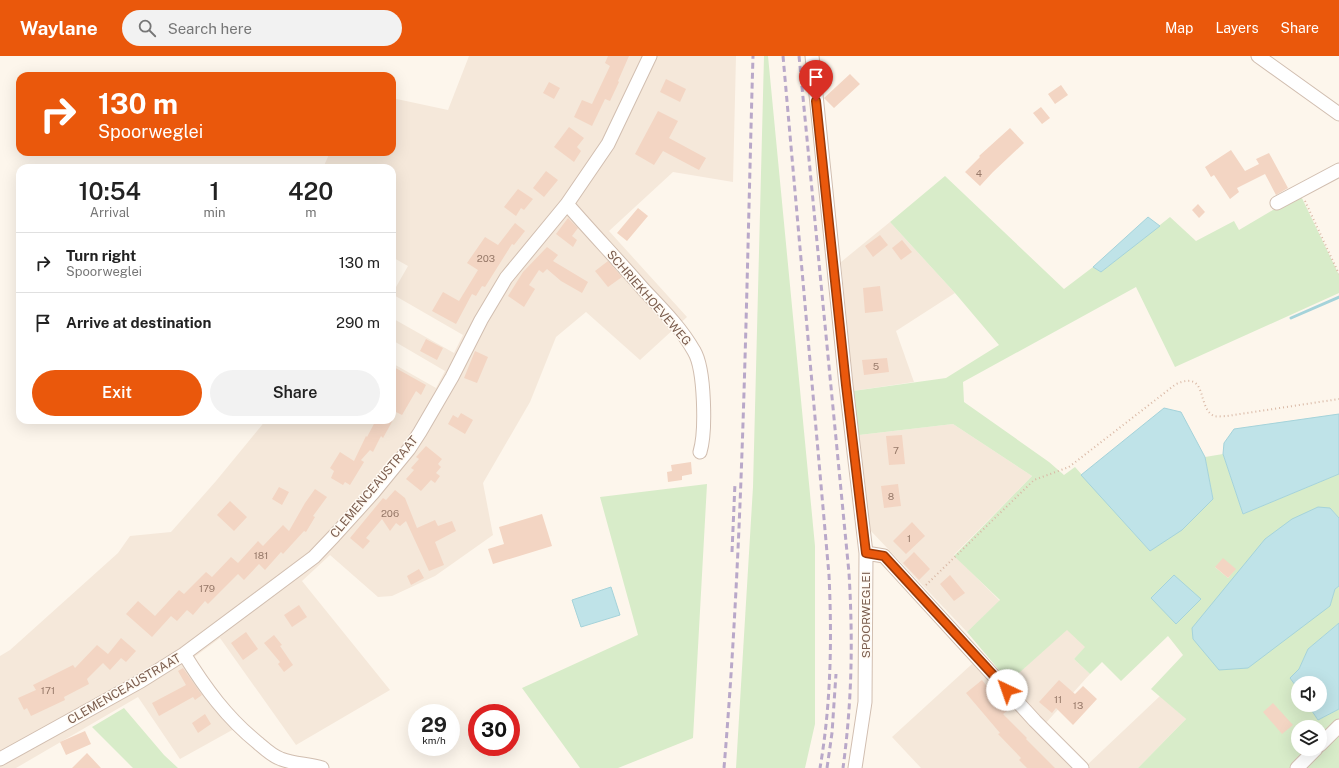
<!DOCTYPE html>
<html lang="en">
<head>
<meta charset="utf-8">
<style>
  body { margin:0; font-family:"Public Sans",sans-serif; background:#f2f2f2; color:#222; height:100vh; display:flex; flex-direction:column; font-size:15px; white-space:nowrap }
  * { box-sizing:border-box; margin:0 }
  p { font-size:13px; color:#767676 }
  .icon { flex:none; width:22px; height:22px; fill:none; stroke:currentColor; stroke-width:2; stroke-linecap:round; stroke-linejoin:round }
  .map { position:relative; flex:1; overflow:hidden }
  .side { position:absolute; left:16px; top:108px; width:380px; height:260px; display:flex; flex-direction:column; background:#fff; border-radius:12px; box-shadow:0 4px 16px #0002 }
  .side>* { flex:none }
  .banner { position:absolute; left:16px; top:16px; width:380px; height:84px; border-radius:12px; box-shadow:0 4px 16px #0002; background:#ea580c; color:#fff; overflow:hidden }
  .buttons { position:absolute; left:1291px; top:620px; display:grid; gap:8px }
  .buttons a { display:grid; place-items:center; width:36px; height:36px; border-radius:50%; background:#fff; box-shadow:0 4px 16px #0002; font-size:20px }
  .speed { position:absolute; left:408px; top:648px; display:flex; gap:8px; font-size:20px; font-weight:700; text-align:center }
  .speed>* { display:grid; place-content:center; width:52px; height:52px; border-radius:50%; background:#fff; box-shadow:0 4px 16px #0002; line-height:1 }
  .speed small { font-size:10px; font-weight:400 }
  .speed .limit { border:6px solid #d22; background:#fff; color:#111 }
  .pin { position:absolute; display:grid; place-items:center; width:34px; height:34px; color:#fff; margin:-41px -17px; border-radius:50% 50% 50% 0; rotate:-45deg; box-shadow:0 0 4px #0007 }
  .pin .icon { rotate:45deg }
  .me { position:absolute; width:44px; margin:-22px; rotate:318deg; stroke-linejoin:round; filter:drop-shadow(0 0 3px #0008) }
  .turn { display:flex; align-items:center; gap:14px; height:84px; padding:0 16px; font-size:18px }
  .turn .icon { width:52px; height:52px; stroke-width:2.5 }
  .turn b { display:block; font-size:28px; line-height:34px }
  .eta { display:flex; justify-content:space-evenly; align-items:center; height:68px; text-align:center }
  .eta b { font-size:24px; font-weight:600; line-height:28px }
  .button { display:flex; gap:8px; margin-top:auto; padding:8px 16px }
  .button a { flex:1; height:46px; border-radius:24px; background:#ea580c; color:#fff; font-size:16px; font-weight:600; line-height:46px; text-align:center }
  .button a+a { background:#f2f2f2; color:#222 }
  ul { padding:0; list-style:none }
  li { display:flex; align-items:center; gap:12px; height:60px; padding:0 16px; border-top:1px solid #e0e0e0 }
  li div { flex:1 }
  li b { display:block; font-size:15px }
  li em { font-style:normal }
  header { display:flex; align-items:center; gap:24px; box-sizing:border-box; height:56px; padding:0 20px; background:#ea580c; color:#fff }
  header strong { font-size:19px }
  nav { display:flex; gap:22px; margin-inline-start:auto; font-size:14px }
  .search { width:280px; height:36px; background:#f2f2f2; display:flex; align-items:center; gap:10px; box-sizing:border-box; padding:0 14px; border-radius:22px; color:#767676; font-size:15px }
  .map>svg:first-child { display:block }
  .residential { fill:#f5e8da }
  .green { fill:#d8ecc9; fill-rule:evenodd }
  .water { fill:#bfe3e8; stroke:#a5d3da }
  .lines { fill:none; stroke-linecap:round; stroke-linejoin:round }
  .stream { stroke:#a5d3da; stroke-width:3 }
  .building { fill:#f3d5c3 }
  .minor-casing { stroke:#d1beb0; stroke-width:15 }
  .path { stroke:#d9b8a5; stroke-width:2; stroke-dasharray:1 3; stroke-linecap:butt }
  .minor { stroke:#fff; stroke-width:13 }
  .rail { stroke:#b9a8c9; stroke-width:3; stroke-dasharray:6 4; stroke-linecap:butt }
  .route-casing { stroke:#983908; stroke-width:10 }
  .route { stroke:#ea580c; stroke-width:7 }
  .labels { text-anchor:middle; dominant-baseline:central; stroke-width:3; stroke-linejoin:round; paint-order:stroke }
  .number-label { font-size:10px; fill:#987a6a }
  .street-label { font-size:12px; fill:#7a5c4d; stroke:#fffaf3 }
</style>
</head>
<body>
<header>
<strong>Waylane</strong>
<div class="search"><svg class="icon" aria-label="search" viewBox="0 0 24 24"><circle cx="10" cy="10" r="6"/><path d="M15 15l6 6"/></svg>Search here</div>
<nav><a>Map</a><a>Layers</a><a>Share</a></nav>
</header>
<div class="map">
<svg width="1339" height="712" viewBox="0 0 1339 712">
  <rect width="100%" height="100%" fill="#fdf6ec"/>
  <path class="residential" d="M469,0h267l-3,126 -60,-10 -64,59 78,86 -47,43 -54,-48 -30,25 -26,65 -47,81 10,52 -58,41 -43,20 -14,1 -48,-42 -28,26 88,109 -94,55 -76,-107 -27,20 50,66 -63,35 -42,-62 -122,71h-16v-112l10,-6 108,-97 12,-17 41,-4 45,-51 50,-61h26l5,2 1,-2h94v-57l44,25 9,-17 -53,-31v-22l62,35 9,-18 -71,-41 16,-28 -16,-9v-89h-69l7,-16h62v-54l56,12z
    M890,166l65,71 -59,38 18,51 -61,9 -12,-129z
    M953,368l79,52 -78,79 46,46 -33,31 -97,-102 -11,-95z
    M1067,573l19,18 -12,12 16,15 -46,51 42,41 74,-70 26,23 -48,49h-217l-29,-31 80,-73 37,18z"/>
  <path class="green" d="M764,0h4l47,490v178l-10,44h-69l17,-281z
    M945,120l119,113 29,-22 8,5 69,-55 26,24 38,-20 5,9 61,-36 39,81v18l-164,74 -39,-80 -173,95 1,20 85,60 15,13 11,-8 75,84 63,-52 -8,-42 18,-3 20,60 96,-40v44l-9,-10v98l5,-17 4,-3v37l-31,26 -9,20 -9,9 8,11v16h10l10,15 21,-11v59h-201l48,-49 -35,-30 32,-34 -15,-19 -47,45 -19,-19 -12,12 -16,-15 11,-12 -18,-17 -58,52 -42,-50 33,-32 -46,-44 78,-80 -79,-52 -94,11 -6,-44 93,-13 53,-33 -44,-52 -65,-71zM1215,511l20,2 -7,9zM1298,671h22v22h-22z
    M707,428l-14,254 -75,30h-38l-58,-80 116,-53 -38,-138z
    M124,652l40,47 14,13h-45l-41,-41z"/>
  <path class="water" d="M1148,161l12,9 -59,46 -8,-5z
    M1164,352l17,4 24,45 8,42 -31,31 -32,21 -69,-76z
    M1339,358v60l-96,40 -20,-60 1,-11 10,-14z
    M1318,451l12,1 9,10v68l-4,3 -5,17 -82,62 -29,2 -26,-31 -1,-11 73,-89 27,-20z
    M1174,519l27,24 -25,25 -25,-26z
    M611,531l9,28 -39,12 -9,-27z
    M1339,567v86l-21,11 -10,-15h12v-22h-22v6l-8,-11 9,-9 9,-20z"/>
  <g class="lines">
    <path class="stream" d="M1291,262l48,-21"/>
  </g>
  <path class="building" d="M608,0h21l-11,25 1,1 -9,19 -5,-2 -13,27 -18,-9 8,-17 10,4 18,-38 -5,-3z
    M850,18l10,10 -26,24 -10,-10z
    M666,23l20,10 -6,13 -20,-10z
    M549,26l11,6 -6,11 -11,-6z
    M1061,29l7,10 -13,9 -7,-10z
    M1041,51l9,11 -8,6 -9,-11z
    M658,55l20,10 -9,17 37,20 -7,12 -36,-19 -9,14 -19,-11z
    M569,71l15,11 -7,9 4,4 -7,11 -20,-15z
    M1010,72l14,15 -31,29 -13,14 -15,-14 15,-15 -1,-1z
    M1231,94l14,21 14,-7 -3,-5 13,-6 19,35 -12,7 -11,-21 -28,14 2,4 -9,7 -16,-24 -3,2 -6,-10z
    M546,115l12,9 -14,17 -11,-9z
    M518,133l15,10 -9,11 -3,-2 -5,8 -12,-9z
    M1198,148l7,8 -6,6 -7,-8z
    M638,152l10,8 -21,25 -10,-8z
    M568,162l10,10 -6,8 5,4 -4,7 -17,-13z
    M515,167l10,8 -11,14 -2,-1 -27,43 -3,-1 -6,10 -4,-2 -16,30 -24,-13 11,-19 16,9 19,-31 -11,-7 18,-26 13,8z
    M880,179l8,10 -15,12 -8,-11z
    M902,184l10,12 -11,8 -9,-12z
    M547,191l11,8 -5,6 35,21 -6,11 -21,-12 -14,-12 -4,4 -4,-3 -10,15 6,4 -11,18 -16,-11 15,-24z
    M608,205l14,16 -14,10 -13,-16z
    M880,230l3,25 -18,2 -2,-25z
    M426,283l17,9 -6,12 -17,-9z
    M475,295l13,6 -11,26 -13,-5z
    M887,302l2,14 -25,3 -2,-15z
    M392,310l34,19 -5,10 -5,-4 -14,24 -10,-5z
    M461,357l12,7 -8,14 -17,-10 5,-9 5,3z
    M376,364h17l-10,18 -2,-2 -8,16 -3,-2 -9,10 3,2 -14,23 -5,-3 -2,3 -12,-7 3,-7 -4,-3 10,-16 14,9 12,-25 1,1z
    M902,379l3,29 -16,1 -3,-29z
    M426,390l16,13 -4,5 3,3 -5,6 4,3 -5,7 -4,-3 -10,11 -15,-12 8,-9 -3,-2 8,-9 -3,-2z
    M691,406l1,12 -10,2v4l-14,2 -1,-10 5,-1 -1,-6z
    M898,428l3,22 -17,2 -3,-22z
    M279,431l10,5 -7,13 -10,-6z
    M315,433l12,8 -14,19 2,1 -9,15 -2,-1 -21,23 -2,-2 -16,18 -6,-6 -15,16 -6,-6 -30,30 -3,-3 -12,14 -6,-5 -10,11 -6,-5 -19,21 -26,-23 12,-13 17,15 24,-26 5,4 22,-22 6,5 19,-20 7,6 20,-22 5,5 20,-21 6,6 16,-28z
    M395,434l10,8 12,30 18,-8 3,6 14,-5 4,10 -21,11 9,23 -15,6 -23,-50 -6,5 -4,-3 -6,8 -8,-12 -16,19 4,3 -7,8 -13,-11 33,-40 3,2z
    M230,445l17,16 -13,14 -17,-16z
    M542,458l10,32 -59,18 -5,-15 16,-5 -5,-17z
    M912,466l13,14 -19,18 -13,-13z
    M914,496l16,17 -11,11 -16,-17z
    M1223,502l13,11 -8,9 -13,-11z
    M419,513l5,9 -13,7 -4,-9z
    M950,519l15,18 -11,8 -14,-17z
    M299,549l8,12 -15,10 -8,-12z
    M246,576l12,17 -15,11 -12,-17z
    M274,579l8,10 -2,1 13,19 -9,7 -6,-8 2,-2 -16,-19z
    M121,582l15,13 -10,11 -5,-4 -11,12 -7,-7 -16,16 2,5 -25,13 1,3 -34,16 -4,-8 -3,2 -6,-12 18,-8 -3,-5 40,-20 2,3 22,-23 11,9z
    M183,612l19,27 -7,5 -2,-3 -34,19 -7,-13 34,-18 -8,-14z
    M982,624l25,31 -4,3 24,24 -1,1 29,29h-28l-8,-8 2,-2 -23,-24 2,-1 -34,-40z
    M1059,624l16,14 8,-8 14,13 -24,26 -17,-17 -4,5 -13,-11z
    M1273,647l20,22 -11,9 -19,-22z
    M205,658l6,10 -13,9 -6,-10z
    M85,675l6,13 -25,11 -6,-13z
    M87,697l14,15h-29z"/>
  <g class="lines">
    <defs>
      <path id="minor" d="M812,0l34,329 20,168 -1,149 -10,66
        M1258,0l81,58
        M1277,147l62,-33
        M567,148c25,29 52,57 77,86 18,19 37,38 50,61 11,18 12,81 6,101
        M866,497l18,3 151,165 47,47
        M184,598c21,34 43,64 74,89 7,6 14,13 23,16 13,5 28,5 41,9
        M1320,689l19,-19
        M0,703l141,-78 43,-27 130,-97 20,-21 39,-43 36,-44 11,-17 32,-55 29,-57 25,-42 61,-74 41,-60 42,-88
        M1297,712l19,-19"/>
    </defs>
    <use href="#minor" class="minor-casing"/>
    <path class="path" d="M1305,145l34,73
      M926,529l108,-105 35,-13 107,-83c33,-14 20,23 38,32 4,1 9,0 13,0l112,-17"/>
    <use href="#minor" class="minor"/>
    <path class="rail" d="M783,0l46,519c3,65 2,129 -9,193
      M799,0l50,517c4,68 3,128 -6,195
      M732,496l3,-69
      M724,712c20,-237 22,-475 29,-712
      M827,712l5,-35 4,-59"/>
  </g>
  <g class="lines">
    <defs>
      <path id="route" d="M816,45l30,284 20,168 18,3 123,134"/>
    </defs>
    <use href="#route" class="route-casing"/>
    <use href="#route" class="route"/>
  </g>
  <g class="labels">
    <g class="number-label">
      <text x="979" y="117">4</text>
      <text x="486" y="202">203</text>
      <text x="876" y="310">5</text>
      <text x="896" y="394">7</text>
      <text x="891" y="440">8</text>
      <text x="390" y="457">206</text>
      <text x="909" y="482">1</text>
      <text x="261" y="499">181</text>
      <text x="207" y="532">179</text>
      <text x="48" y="634">171</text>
      <text x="1058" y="643">11</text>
      <text x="1078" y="649">13</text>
    </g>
    <g class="street-label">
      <text transform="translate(649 242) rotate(49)">SCHRIEKHOEVEWEG</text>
      <text transform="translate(374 431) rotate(-50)">CLEMENCEAUSTRAAT</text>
      <text transform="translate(866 559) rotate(-90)">SPOORWEGLEI</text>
      <text transform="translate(124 633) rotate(-30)">CLEMENCEAUSTRAAT</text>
    </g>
  </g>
</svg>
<div class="buttons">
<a><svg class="icon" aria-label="sound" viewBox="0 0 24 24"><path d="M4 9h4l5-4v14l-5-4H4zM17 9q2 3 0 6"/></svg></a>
<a><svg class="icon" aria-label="layers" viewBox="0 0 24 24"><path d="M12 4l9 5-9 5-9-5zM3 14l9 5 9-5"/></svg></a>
</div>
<div class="speed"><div>29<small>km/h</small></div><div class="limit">30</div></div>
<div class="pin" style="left:816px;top:45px;background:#d93025"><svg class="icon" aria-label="arrive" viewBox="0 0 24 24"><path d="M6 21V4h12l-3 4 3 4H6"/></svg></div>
<svg class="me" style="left:1007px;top:634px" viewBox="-20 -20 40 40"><circle r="19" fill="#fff"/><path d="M0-13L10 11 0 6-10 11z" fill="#ea580c"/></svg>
<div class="banner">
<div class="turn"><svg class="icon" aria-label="right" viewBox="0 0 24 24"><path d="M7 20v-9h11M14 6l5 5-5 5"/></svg><div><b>130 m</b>Spoorweglei</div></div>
</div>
<section class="side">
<div class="eta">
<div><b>10:54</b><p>Arrival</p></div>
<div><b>1</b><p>min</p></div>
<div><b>420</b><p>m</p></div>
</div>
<ul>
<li><svg class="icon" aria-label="right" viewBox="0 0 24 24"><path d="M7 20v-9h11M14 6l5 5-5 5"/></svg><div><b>Turn right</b><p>Spoorweglei</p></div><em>130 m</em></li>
<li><svg class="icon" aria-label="arrive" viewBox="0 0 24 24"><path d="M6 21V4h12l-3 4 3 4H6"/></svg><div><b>Arrive at destination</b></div><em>290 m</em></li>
</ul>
<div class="button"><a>Exit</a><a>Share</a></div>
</section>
</div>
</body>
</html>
